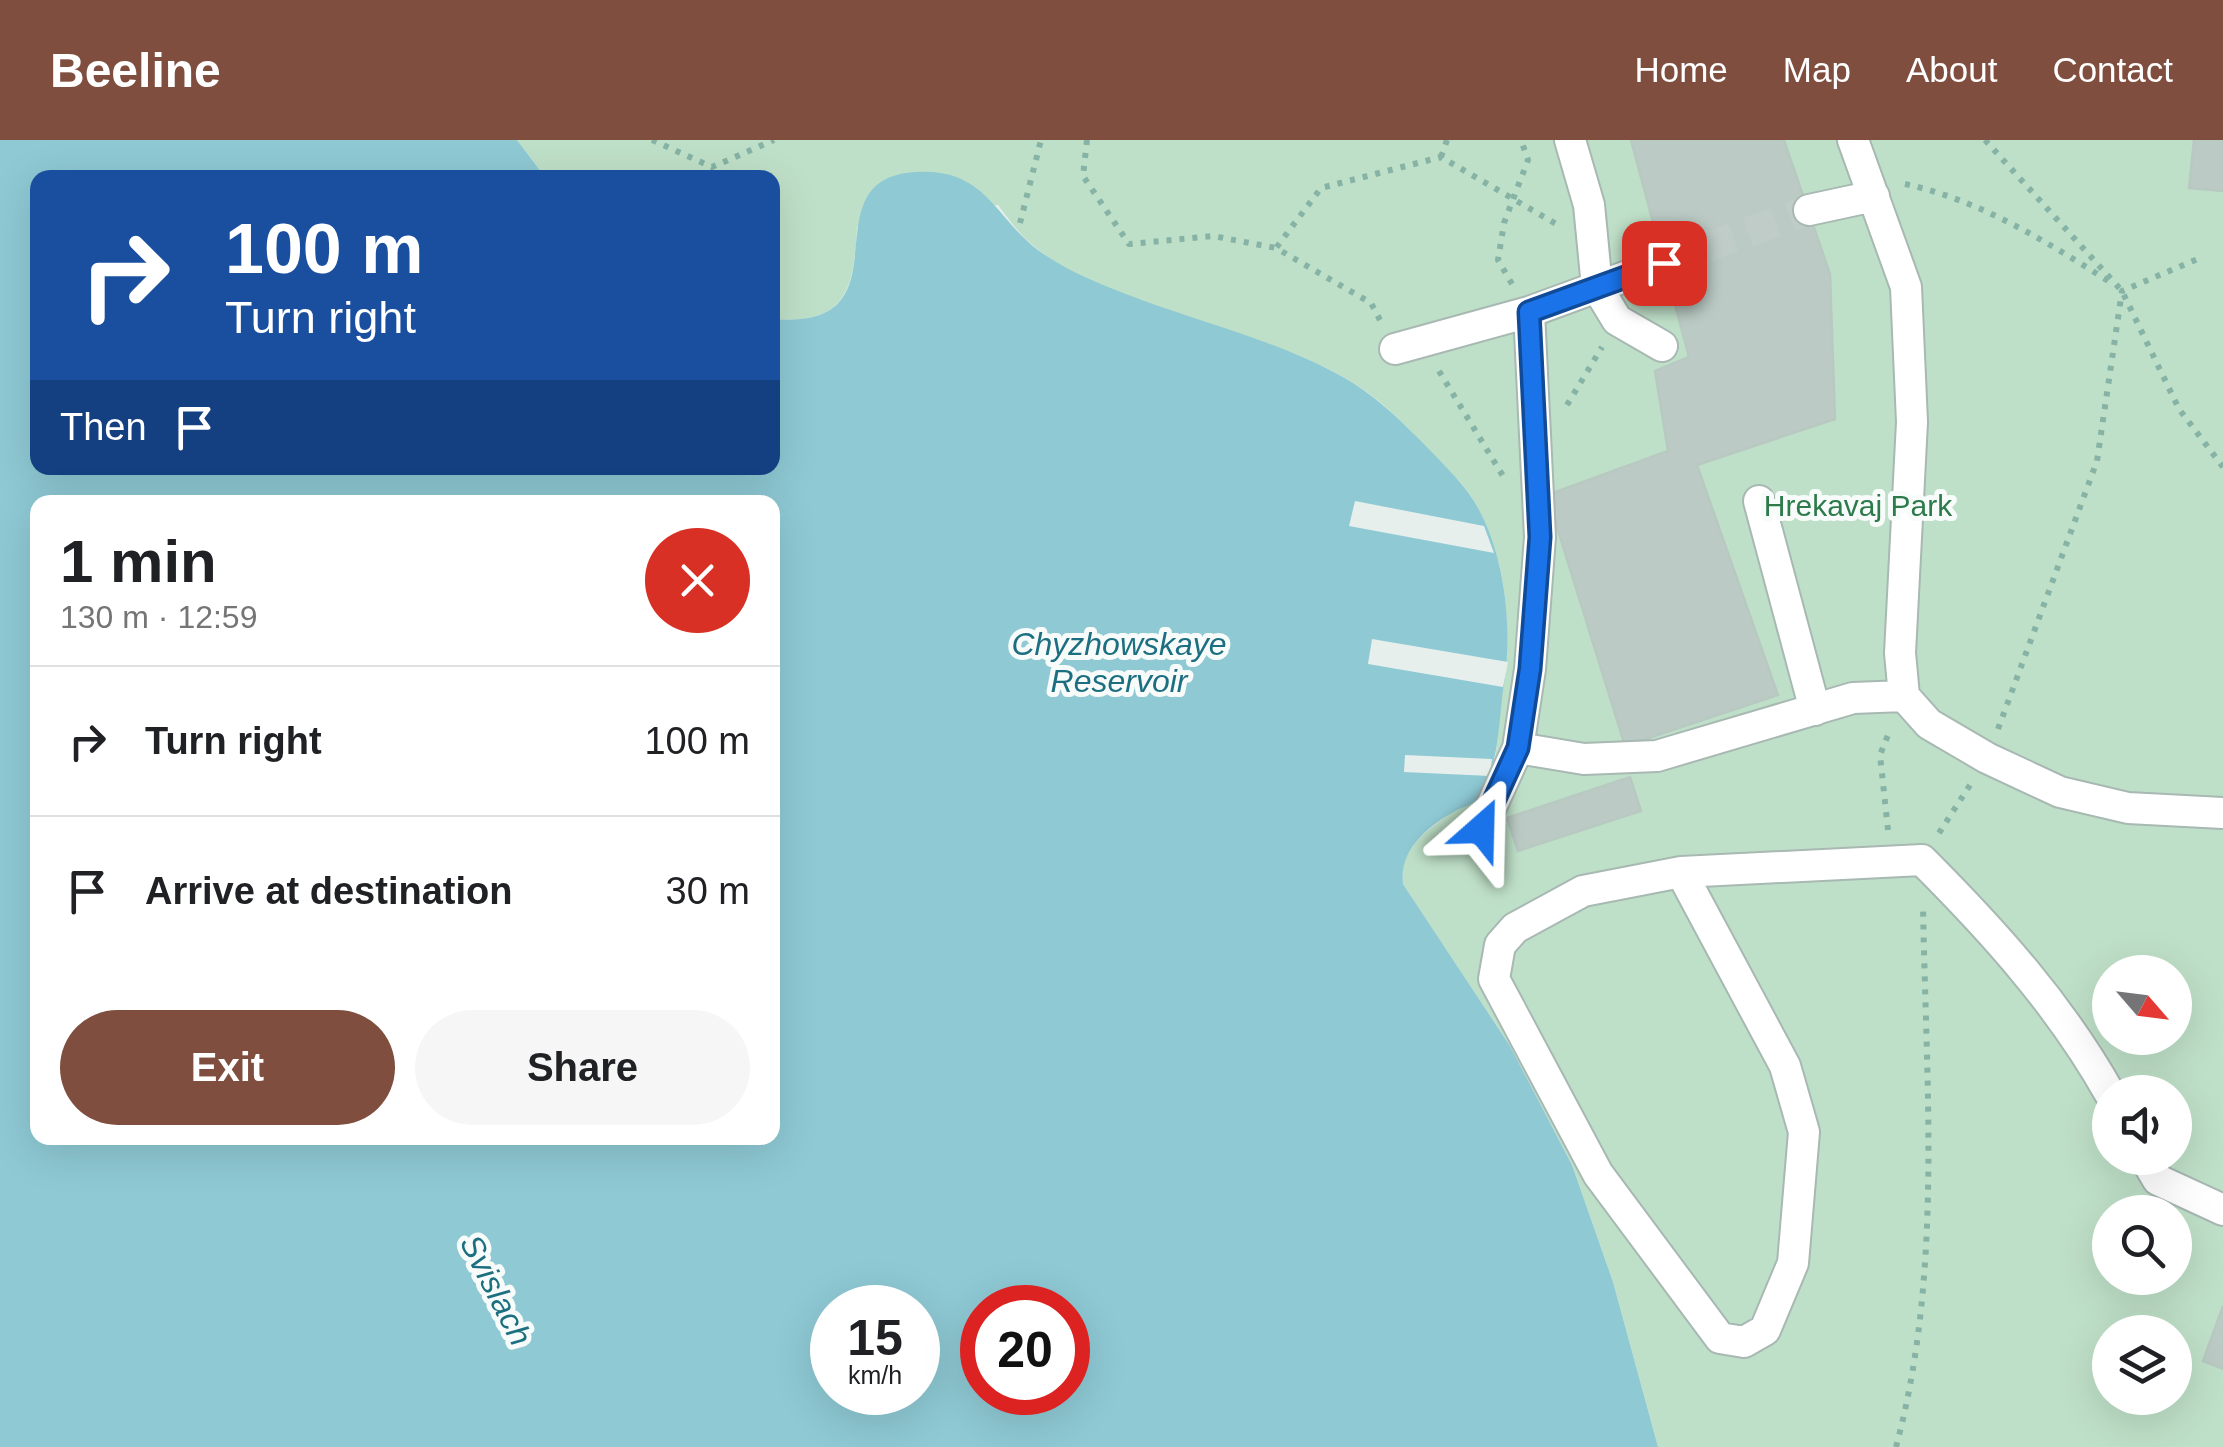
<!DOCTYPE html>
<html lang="en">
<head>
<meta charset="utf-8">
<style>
  body { margin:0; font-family:Arial,sans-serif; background:#f6f6f6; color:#202124; height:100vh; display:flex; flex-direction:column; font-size:38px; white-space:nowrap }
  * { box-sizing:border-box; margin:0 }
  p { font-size:32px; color:#757577 }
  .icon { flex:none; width:55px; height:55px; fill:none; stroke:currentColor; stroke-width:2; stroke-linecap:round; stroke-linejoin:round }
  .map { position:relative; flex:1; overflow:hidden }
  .side { position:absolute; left:30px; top:355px; width:750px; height:650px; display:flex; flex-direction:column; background:#fff; border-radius:20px; box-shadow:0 10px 40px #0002 }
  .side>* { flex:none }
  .banner { position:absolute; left:30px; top:30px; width:750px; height:305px; border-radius:20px; box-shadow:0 10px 40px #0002; background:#1a4fa0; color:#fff; overflow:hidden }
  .needle { width:65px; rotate:118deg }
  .buttons { position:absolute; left:2092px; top:815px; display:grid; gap:20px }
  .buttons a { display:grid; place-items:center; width:100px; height:100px; border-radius:50%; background:#fff; box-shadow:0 10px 40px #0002; font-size:50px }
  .speed { position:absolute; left:810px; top:1145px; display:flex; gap:20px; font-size:50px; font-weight:700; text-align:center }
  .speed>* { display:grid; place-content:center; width:130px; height:130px; border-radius:50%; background:#fff; box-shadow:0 10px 40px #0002; line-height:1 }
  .speed small { font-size:25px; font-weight:400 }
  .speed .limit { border:15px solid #d22; background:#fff; color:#111 }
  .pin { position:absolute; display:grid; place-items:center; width:85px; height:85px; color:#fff; margin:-42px; border-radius:20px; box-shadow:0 5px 15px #0006 }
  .me { position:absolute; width:110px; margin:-55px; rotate:25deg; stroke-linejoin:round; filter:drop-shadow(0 0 8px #0008) }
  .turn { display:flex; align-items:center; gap:35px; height:210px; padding:0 30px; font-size:45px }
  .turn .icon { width:130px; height:130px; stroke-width:2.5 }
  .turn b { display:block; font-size:70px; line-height:85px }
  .then { display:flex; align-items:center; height:95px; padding:0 30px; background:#0003; gap:20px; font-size:38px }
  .round { display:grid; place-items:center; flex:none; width:105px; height:105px; border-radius:52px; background:#f6f6f6 }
  .head { display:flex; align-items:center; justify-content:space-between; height:170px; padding:0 30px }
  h1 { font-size:60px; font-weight:800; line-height:75px }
  .button { display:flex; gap:20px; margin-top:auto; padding:20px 30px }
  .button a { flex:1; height:115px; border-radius:60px; background:#7f4e3f; color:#fff; font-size:40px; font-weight:800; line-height:115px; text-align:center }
  .button a+a { background:#f6f6f6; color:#202124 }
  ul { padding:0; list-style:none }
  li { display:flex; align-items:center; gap:30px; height:150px; padding:0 30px; border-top:2px solid #e0e0e0 }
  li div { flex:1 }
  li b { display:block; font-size:38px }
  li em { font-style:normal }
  header { display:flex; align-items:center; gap:60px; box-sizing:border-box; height:140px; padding:0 50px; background:#7f4e3f; color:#fff }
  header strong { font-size:48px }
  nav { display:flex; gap:55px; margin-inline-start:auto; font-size:35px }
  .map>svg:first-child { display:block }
  .green { fill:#bfe0c8; fill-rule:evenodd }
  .water { fill:#8ec9d4; fill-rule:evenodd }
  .pier { fill:#e6efeb }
  .building { fill:#bbcac4; stroke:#b8c9c2; stroke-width:2.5 }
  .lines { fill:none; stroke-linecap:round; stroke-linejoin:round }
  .minor-tunnel { stroke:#bfccc8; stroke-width:30; stroke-dasharray:30 15; stroke-linecap:butt }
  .minor-casing { stroke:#a8b8b2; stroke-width:34 }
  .path { stroke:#86b3a5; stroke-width:6; stroke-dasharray:5 8; stroke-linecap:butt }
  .minor { stroke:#fff; stroke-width:30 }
  .route-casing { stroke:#114b97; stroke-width:25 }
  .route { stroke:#1a73e8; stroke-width:18 }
  .labels { text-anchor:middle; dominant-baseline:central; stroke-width:10; stroke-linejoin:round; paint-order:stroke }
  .park-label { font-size:30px; fill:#2d7a4b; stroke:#f7fbf9 }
  .water-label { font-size:32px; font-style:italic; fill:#1c6f80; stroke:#f7fbf9 }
</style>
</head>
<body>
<header>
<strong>Beeline</strong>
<nav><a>Home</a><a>Map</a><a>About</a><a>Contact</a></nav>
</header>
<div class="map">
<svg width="2223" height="1307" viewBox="0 0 2223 1307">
  <rect width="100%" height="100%" fill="#e6efeb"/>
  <path class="green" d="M517,0h1706v1307h-565l-45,-165 -41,-117 -62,-119 -107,-162c-7,-54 62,-67 85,-107 11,-18 10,-54 13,-74 11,-69 9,-137 -25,-199 -12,-21 -34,-40 -50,-57 -25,-27 -49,-51 -81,-69 -92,-52 -242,-68 -318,-138 -11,-10 -20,-23 -29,-35l-141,22c-3,63 -11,98 -84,92l-1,-141 -227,-1zM2110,832h65v66h-65zM2110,952h65v66h-65zM2110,1072h65v66h-65zM2110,1192h65v66h-65z"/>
  <path class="water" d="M0,0h517l28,37 -507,1v290h734l1,-149c142,12 30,-141 143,-147 70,-4 78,45 122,78 30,22 66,36 101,49 68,25 141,43 204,78 30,17 52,38 76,62 18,19 41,40 55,62 31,50 39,126 30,183 -5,29 -4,69 -17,96 -2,6 -6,15 -10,20 -5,5 -14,7 -20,10 -29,16 -58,39 -54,74l107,162 62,119 41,117 45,165h-1658zM38,362h734v636h-734zM832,1168h86v84h-86zM982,1168h86v84h-86z"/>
  <path class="pier" d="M1355,361l129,25 10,27 -145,-27z
    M1372,499l136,23 -5,25 -135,-23z
    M1405,615l87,4 -2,17 -86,-4z"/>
  <path class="building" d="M1631,0h153l46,134 5,145 -138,46 81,230 -153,51 -78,-251 121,-44 -13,-80 34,-14z
    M2194,0h29v51l-34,-3z
    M1630,637l11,34 -123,40 -11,-33z
    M2223,1166v63l-20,-8z"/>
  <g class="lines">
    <path class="minor-tunnel" d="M1663,123l146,-53"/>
    <defs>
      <path id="minor" d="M1570,0l19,65 8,82 20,33 45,26
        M1853,0l53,147 6,135 -12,231 4,43 25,28 58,34 73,34 68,16 95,5
        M1809,70l65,-14
        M1395,209l134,-37 134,-49
        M1759,361l56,209
        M1518,608l66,11 73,-3 196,-58 51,-2
        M1481,689l37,-81 12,-79 10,-132 -11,-225
        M1681,732l104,194 19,66 -11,131 -28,67 -21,12 -24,-4 -122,-164 -104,-195 6,-34 15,-17 68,-37 98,-19 241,-12c72,72 138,145 188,234
        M2145,1018l13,22 65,30"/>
    </defs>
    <use href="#minor" class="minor-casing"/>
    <path class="path" d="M652,0l60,27 62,-27
      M1087,0l-4,36 46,68 84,-8 63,12
      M1985,0l137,151 57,118 44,58
      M1441,17l6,-17
      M1905,44c75,16 144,59 208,100
      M1020,83l21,-83
      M1512,144l-14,-24 6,-37 24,-63 -7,-20
      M1380,180l-9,-17 -95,-55 45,-60 120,-31 117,68
      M1439,231l64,105
      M1567,265l35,-58
      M1998,589l99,-268 25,-170 78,-33
      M1888,690l-8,-75 10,-25
      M1939,693l31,-48
      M1896,1307c47,-174 30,-362 27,-541"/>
    <use href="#minor" class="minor"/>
  </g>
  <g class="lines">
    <defs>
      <path id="route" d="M1481,689l37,-81 12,-79 10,-132 -11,-225 135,-49"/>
    </defs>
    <use href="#route" class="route-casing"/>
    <use href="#route" class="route"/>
  </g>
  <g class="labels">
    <g class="park-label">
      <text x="1858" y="365">Hrekavaj Park</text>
    </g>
    <g class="water-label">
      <text x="1119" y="504">Chyzhowskaye<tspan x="1119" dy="37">Reservoir</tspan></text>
      <text transform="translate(496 1150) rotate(63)">Svislach</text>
    </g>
  </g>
</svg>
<div class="buttons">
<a><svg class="needle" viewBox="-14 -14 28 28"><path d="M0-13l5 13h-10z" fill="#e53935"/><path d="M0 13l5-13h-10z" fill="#757577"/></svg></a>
<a><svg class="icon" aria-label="sound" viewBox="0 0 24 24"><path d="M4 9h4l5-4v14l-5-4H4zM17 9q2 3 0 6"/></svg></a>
<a><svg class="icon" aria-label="search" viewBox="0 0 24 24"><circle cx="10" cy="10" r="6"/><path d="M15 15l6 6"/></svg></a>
<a><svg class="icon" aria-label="layers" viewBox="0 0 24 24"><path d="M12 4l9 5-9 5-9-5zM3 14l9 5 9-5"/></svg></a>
</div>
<div class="speed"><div>15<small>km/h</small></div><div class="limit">20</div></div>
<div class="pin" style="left:1664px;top:123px;background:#d93025"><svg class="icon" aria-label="arrive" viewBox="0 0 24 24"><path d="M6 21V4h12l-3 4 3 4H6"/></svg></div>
<svg class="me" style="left:1481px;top:689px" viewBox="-20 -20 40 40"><path d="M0-17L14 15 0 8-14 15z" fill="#1a73e8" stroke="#fff" stroke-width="4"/></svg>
<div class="banner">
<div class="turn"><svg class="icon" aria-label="right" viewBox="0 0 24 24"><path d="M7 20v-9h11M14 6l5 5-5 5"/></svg><div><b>100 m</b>Turn right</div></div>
<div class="then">Then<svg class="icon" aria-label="arrive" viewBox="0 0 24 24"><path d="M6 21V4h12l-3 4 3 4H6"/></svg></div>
</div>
<section class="side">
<div class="head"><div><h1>1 min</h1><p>130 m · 12:59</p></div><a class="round" style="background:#d93025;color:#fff"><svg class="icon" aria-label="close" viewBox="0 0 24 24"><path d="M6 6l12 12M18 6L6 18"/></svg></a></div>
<ul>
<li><svg class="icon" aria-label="right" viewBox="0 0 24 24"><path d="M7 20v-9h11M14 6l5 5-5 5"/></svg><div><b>Turn right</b></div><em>100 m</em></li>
<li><svg class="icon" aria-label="arrive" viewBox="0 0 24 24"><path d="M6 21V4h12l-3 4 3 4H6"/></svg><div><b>Arrive at destination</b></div><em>30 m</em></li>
</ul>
<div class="button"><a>Exit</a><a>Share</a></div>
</section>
</div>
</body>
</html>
